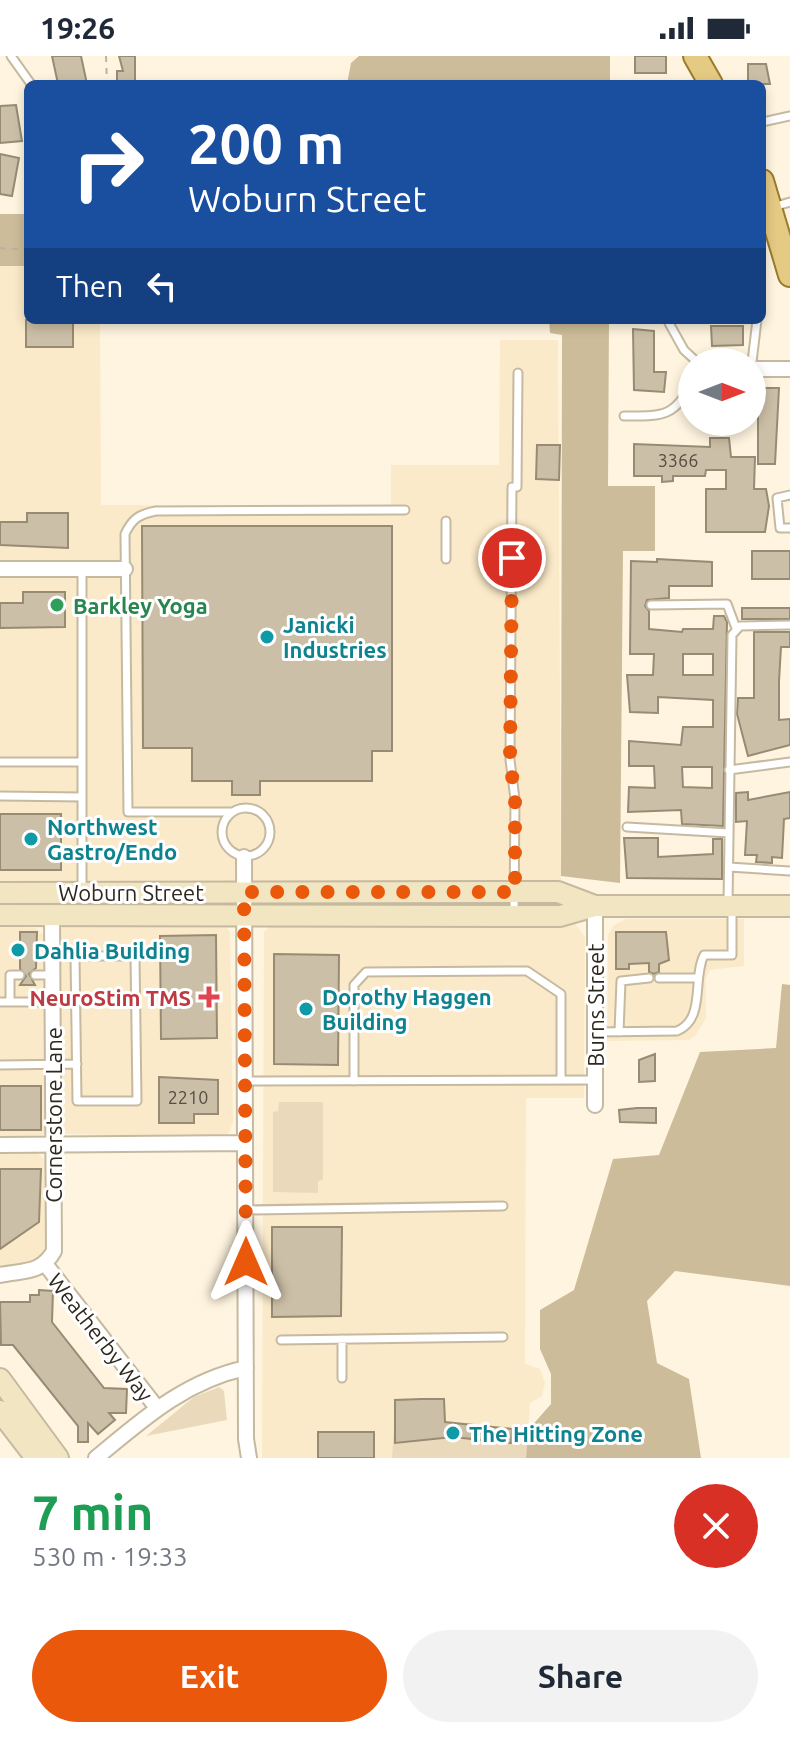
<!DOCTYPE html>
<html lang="en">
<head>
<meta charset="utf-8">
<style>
  body { margin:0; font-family:Ubuntu,sans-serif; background:#f2f2f3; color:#1f2937; height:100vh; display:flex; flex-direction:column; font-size:30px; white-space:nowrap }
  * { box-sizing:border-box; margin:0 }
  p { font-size:26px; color:#747a83 }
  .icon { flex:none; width:44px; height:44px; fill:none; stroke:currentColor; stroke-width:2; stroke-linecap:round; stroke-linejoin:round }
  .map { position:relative; height:1402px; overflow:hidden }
  .details { display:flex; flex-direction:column; background:#fff; flex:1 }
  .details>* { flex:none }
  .banner { position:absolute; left:24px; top:24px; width:742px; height:244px; border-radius:12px; box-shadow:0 4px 12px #0003; background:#1a4fa0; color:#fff; overflow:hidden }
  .needle { width:52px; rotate:90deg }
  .fabs { position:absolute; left:678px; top:292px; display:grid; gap:16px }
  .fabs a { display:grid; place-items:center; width:88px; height:88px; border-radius:50%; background:#fff; box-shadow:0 4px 12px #0003; font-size:40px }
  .pin { position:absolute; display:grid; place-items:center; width:68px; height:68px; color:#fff; margin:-34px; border:4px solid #fff; border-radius:50%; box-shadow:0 2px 8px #0007 }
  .me { position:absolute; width:88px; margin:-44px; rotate:0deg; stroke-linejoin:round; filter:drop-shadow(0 0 6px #0008) }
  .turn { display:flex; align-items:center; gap:28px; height:168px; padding:0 32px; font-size:36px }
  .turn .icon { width:104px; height:104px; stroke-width:2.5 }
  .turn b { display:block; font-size:56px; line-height:68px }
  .then { display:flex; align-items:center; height:76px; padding:0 32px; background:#0003; gap:16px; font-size:30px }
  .round { display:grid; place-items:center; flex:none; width:84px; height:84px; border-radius:42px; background:#f2f2f3 }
  .headline { display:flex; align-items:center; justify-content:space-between; height:136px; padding:0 32px }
  h1 { font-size:48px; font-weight:700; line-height:60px; color:#1e9e55 }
  .cta { display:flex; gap:16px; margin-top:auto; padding:16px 32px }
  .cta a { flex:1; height:92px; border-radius:48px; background:#ea580c; color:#fff; font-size:32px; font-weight:700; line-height:92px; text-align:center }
  .cta a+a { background:#f2f2f3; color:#1f2937 }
  .status { display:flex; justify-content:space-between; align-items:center; height:56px; padding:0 40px; background:#fff; direction:ltr }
  .status svg { height:22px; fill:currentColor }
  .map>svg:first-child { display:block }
  .built { fill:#fbeac9 }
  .green { fill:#eadabb }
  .forest { fill:#cdbc99 }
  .building { fill:#ccbfa7; stroke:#978b73; stroke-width:2; fill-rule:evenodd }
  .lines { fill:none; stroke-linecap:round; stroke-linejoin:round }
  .lane-casing { stroke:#c5b9a0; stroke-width:11 }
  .street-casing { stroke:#c5b9a0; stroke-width:18 }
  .secondary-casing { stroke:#c5b9a0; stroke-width:24 }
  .primary-casing { stroke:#9a7b2a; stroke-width:26 }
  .path { stroke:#bbb2a1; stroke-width:2; stroke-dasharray:6 6; stroke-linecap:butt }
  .lane { stroke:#fff; stroke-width:7 }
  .street { stroke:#fff; stroke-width:14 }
  .secondary { stroke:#f2e5c1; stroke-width:20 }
  .primary { stroke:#e5ca83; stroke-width:22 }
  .route { stroke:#ea580c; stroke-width:14; stroke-dasharray:0 25.2 }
  .leisure-dot { fill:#2e9e5b; stroke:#fff; stroke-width:3 }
  .culture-dot { fill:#0f9aa8; stroke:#fff; stroke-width:3 }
  .health-dot { fill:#e0444e; stroke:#fff; stroke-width:3 }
  .labels { text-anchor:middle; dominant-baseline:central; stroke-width:6; stroke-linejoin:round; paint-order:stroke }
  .number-label { font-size:18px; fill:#564e41 }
  .leisure-label { font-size:22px; font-weight:bold; fill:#27864d; stroke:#fff; text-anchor:start }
  .culture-label { font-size:22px; font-weight:bold; fill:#0d838f; stroke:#fff; text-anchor:start }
  .street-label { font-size:22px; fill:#2e291f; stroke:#fff }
  .health-label { font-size:22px; font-weight:bold; fill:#be3a42; stroke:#fff; text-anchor:end }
</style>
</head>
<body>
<div class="status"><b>19:26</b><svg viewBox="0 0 49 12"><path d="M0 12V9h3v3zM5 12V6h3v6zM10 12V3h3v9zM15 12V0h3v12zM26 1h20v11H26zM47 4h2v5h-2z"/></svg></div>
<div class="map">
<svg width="790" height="1402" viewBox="0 0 790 1402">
  <rect width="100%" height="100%" fill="#fef4df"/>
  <path class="built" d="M0,210h28v54h72l1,185 290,1v-41h108l1,-125h58l3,547h-561z
    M626,863h118v47l-34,4 -4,8v40l-11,18 -6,4 -82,1 1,-106 6,-10z
    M573,865l12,16 -1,161h-58l-1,266 15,5 5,14 -3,13 -12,7 -4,55h-264l2,-526 10,-10z
    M64,868l161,1 5,7 3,190 -4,11 -10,4 -155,-3 -4,-7v-196z
    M0,870l36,2 10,9 -1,192 -2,7 -7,2h-36z
    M0,1096h36l12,11 -1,87 -4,10 -43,11z"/>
  <path class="green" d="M279,1046h44v78l-5,1v12l-45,-1v-80l5,-1z
    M219,1331l5,4 3,29 -81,16 48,-39z
    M452,1367l76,7 -2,28h-134l2,-29z"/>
  <path class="forest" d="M359,0h251v28h-263l4,-21z
    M0,158h28v52h-28z
    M549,264h60l-1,166h47v65h-32l-3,332 -59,-7 1,-541 -12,-2z
    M782,928l8,1v301l-115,-15 -28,30 10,62 32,16 12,79h-175l2,-28 23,-26v-30l-11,-25v-39l34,-20 39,-131 46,-4 41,-103 76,-4z"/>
  <path class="building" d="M52,0h29l6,28h-29z
    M119,0h16v27h-18v-12h6z
    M635,0h31v17h-31z
    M748,8h18l4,20h-22z
    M16,49l6,36 -22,2v-37z
    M0,98l19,4 -7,38 -12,-2z
    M26,264h47v27h-47z
    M711,270h32v19l-31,1z
    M633,273l21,2v41h12l-2,20 -30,-2z
    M758,332h21l-4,76h-17z
    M710,382h19l2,19h24l-1,32h12l3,17 -4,26h-59v-43h20v-19h-20l-1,6h-32v5l-11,1v-6h-28v-32l76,3z
    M537,389h23l-1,35 -23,-1z
    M27,457h41v35l-68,-3v-23h27z
    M142,470h250v225h-20v30h-112v14h-28v-14h-40v-33h-49z
    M752,495h38v28h-38z
    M657,503l55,3v24h-43v12l-22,2 -2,6 4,5v18l33,3 1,-3h30l1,-13h10l3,6 -4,204 -41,-2 -1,-14 -53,2 1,-25 26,1 -1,-22h-25v-25l52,4 2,-18h30v-27l-55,-3v16l-28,-1 -3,-37h26l1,-21h-24l1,-93 26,1zM683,598h30v21h-30zM682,711h30v21l-29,-1z
    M23,536h42v35l-65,1v-25h23z
    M742,552h48v11h-48z
    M754,576h36v15h-9l-2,34v39l11,-1v26l-42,11 -11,-42 1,-16h16z
    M748,736v8l42,-8v26l-6,1 -2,39 -10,-1v6l-16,-1 1,-7h-12l2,-34 -11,1v-29z
    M0,758h61v56h-61z
    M624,782h34v19l55,-3v-15h9v40l-95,-1z
    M20,876h17l-1,36 -7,6 6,11h-15l6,-9 -6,-7z
    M616,876h50l3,28 -10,4v8l-5,2 -5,-2v-9l-20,1v5h-13z
    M216,879l1,103 -56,1 -1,-103z
    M274,898l65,1 -1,110 -64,-1z
    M655,998v27l-16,1v-22z
    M159,1021l59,3v34h-24v9h-35z
    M0,1030h41v44h-41z
    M637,1052h19v15l-36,-1 -1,-12z
    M0,1113h41l-2,53 -39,27z
    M272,1171h70l-1,89 -69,1z
    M39,1234l14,1 -1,31 52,66 23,1 -1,24h-17l6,7 -17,14 -10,-11v19h-10v-16l-65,-81h-12l-1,-43h30v-7h9z
    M421,1343h23l1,23 67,7 -1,14 -58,-6 -58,6v-43z
    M318,1376h56v26h-56z"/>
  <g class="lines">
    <defs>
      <path id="lane" d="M11,0l20,28
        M762,66l28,-6
        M773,151l17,-5
        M669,267l15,27 13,12
        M752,306l5,-42
        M624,360c37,0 52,2 68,-35
        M512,431l-2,273 5,39 -1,113
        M517,431l1,-114
        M790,439l-13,3 3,30h10
        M446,465v38
        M651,549l76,-1 9,24
        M0,706h82
        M729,714l61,-8
        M0,740l82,1
        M222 776a24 24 0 1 1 48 0a24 24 0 1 1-48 0Z
        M232,756h-104l-3,-278c7,-15 14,-20 31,-23l249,-1
        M627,771l102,6
        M729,811l61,4
        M82,835v-322
        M728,848l4,-269 8,-9 50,-1
        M75,900h60l2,145h-60z
        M35,919h18
        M659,922h37
        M0,946h76
        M10,946v-27h10
        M595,976l82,-1c29,-12 15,-52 27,-76h28v-45
        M619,976l2,-51 28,-3
        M0,1009l77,-1
        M245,1025l350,-1
        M354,1025v-96l12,-13 161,-1 34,23v86
        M246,1154l257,-4
        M342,1283v39
        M281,1284l222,-3"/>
      <path id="street" d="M752,313h38
        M0,513h125
        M244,801l2,582 3,19
        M595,850v199
        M0,1089l245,-2
        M46,1209l111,143
        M0,1219c24,-5 41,-1 54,-24l-2,-336
        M96,1402c47,-39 89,-77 150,-90"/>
      <path id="secondary" d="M0,837l558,-1 37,14
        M0,859l560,1 35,-10h195
        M0,1323l58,79
        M0,1355l36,47"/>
      <path id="primary" d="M695,0l16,28
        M762,125l28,94"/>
    </defs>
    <use href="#lane" class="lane-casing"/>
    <use href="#street" class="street-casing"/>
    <use href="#secondary" class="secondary-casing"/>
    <use href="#primary" class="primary-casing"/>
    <path class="path" d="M106,0l1,28
      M0,192l28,2"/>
    <use href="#lane" class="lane"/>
    <use href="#street" class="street"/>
    <use href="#secondary" class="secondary"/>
    <use href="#primary" class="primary"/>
  </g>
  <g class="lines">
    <path class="route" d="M246,1206l-2,-370h271v-93l-5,-39 2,-202"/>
  </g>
  <circle class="leisure-dot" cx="57" cy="549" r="8"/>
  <g class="culture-dot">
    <circle cx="267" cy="581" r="8"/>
    <circle cx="31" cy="783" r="8"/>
    <circle cx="18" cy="894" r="8"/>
    <circle cx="306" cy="953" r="8"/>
    <circle cx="453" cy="1377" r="8"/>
  </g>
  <path class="health-dot" d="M205 929h8v8h8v8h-8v8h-8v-8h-8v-8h8z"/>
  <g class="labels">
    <g class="number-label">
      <text x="678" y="404">3366</text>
      <text x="188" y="1041">2210</text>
    </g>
    <g class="leisure-label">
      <text x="73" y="549">Barkley Yoga</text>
    </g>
    <g class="culture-label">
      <text x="283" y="568">Janicki<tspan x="283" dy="25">Industries</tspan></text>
      <text x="47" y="770">Northwest<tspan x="47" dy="25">Gastro/Endo</tspan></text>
      <text x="34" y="894">Dahlia Building</text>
      <text x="322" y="940">Dorothy Haggen<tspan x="322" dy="25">Building</tspan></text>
      <text x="469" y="1377">The Hitting Zone</text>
    </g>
    <g class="street-label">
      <text x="131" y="836">Woburn Street</text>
      <text transform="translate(595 949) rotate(-90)">Burns Street</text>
      <text transform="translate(53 1059) rotate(-90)">Cornerstone Lane</text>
      <text transform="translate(101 1281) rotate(52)">Weatherby Way</text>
    </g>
    <g class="health-label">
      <text x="191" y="941">NeuroStim TMS</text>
    </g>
  </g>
</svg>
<div class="fabs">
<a><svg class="needle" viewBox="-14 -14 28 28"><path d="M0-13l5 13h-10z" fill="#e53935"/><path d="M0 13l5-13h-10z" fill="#747a83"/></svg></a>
</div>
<div class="pin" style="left:512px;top:502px;background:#d93025"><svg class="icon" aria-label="arrive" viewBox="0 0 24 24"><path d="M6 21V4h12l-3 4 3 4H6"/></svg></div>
<svg class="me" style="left:246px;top:1206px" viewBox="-20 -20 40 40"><path d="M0-17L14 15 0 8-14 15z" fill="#ea580c" stroke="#fff" stroke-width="4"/></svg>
<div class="banner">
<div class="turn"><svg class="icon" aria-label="right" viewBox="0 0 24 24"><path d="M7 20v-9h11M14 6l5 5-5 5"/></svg><div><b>200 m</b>Woburn Street</div></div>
<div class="then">Then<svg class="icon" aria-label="left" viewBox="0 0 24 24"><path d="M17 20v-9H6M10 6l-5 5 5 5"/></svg></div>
</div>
</div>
<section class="details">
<div class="headline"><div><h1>7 min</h1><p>530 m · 19:33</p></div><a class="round" style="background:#d93025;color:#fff"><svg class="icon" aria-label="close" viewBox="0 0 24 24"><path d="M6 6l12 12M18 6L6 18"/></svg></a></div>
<div class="cta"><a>Exit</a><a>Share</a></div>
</section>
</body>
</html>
